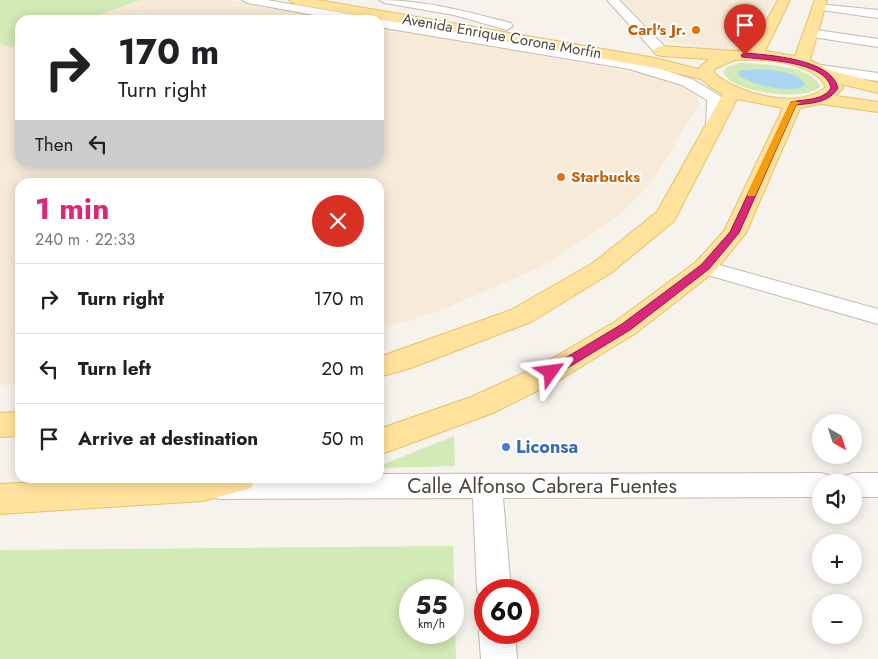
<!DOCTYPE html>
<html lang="en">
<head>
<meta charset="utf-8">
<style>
  body { margin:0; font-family:Jost,sans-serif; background:#f2f2f2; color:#202124; height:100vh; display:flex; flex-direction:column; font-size:19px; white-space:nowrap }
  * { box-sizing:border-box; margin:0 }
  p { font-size:16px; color:#757577 }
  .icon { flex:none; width:28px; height:28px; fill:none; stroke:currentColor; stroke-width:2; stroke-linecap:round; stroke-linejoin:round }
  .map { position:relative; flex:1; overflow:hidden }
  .panel { position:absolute; left:15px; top:178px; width:369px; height:305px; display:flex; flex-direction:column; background:#fff; border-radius:15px; box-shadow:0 2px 12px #0003 }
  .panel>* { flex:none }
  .hud { position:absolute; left:15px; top:15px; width:369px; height:152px; border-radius:15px; box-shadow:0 2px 12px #0003; background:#fff; color:#202124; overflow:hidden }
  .needle { width:32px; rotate:141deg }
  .tools { position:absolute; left:812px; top:414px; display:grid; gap:10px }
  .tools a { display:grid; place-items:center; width:50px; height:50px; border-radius:50%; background:#fff; box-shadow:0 2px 12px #0003; font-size:25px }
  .speed { position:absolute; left:399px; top:579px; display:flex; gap:10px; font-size:25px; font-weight:700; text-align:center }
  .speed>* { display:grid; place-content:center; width:65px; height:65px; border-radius:50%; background:#fff; box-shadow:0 2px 12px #0003; line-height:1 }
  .speed small { font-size:12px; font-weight:400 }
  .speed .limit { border:8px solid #d22; background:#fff; color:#111 }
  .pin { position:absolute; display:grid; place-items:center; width:42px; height:42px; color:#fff; margin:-51px -21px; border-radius:50% 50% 50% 0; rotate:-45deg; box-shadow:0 0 5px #0007 }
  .pin .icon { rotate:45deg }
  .me { position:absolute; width:55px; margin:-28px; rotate:59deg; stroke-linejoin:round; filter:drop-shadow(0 0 4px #0008) }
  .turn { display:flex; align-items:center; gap:18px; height:105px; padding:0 20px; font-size:22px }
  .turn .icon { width:65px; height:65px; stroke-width:2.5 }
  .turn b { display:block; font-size:35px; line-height:42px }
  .then { display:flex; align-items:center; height:48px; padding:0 20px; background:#0003; gap:10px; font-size:19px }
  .round { display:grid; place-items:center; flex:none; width:52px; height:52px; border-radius:26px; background:#f2f2f2 }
  .summary { display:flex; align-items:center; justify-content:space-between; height:85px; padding:0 20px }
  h1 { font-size:30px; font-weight:700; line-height:38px; color:#db2777 }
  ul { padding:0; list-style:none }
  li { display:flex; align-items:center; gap:15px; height:70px; padding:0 20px; border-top:1px solid #e0e0e0 }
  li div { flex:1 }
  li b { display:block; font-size:19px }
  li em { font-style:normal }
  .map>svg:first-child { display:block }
  .commercial { fill:#f7ead8 }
  .green { fill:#d2eab5; fill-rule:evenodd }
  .water { fill:#a9d4f2 }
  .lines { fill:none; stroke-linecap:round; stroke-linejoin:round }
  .minor-casing { stroke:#c2bbae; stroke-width:2 }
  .primary-casing { stroke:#e6c16a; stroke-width:2 }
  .minor { fill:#fff; fill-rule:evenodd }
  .primary { fill:#ffe39c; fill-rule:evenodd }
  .route { fill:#db2777; stroke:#8e194d }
  .slow { fill:#f59e0b }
  .food-dot { fill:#e8710a; stroke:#fff; stroke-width:2 }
  .shop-dot { fill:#3f7fe0; stroke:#fff; stroke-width:2 }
  .labels { text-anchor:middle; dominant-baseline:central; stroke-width:4; stroke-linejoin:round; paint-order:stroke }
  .far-food-label { font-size:15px; font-weight:bold; fill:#c56008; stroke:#fff; text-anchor:end }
  .far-street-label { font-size:15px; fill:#4b4439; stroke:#fff }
  .shop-label { font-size:18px; font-weight:bold; fill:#366cbe; stroke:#fff; text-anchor:start }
  .near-street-label { font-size:21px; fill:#4b4439; stroke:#fff }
</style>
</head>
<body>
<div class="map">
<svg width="878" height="659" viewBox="0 0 878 659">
  <rect width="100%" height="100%" fill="#f6f3ec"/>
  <path class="commercial" d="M140,0h90l112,20h-257z
    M619,0h153l1,2 -29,48 -13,1 -66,-10z
    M379,27l276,49 31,11 10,8 3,9 -45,75 -33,35 -70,48 -107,47 -65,21v-148h-359v202l-20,1v-341l12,3 8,-3v118h359z"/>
  <path class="green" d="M0,0h140l-55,20h-65v24l-8,3 -12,-3z
    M739,63c18,0 76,3 81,24 -16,15 -88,6 -97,-15l4,-5zM757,69l35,6 10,5 -11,9 -19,-2 -29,-9 -2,-8z
    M454,436l1,30 -76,2v-2z
    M453,546l3,113h-456v-109zM410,590h42v42h-42z"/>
  <path class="water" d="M757,69c13,1 42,2 48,16 -13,10 -56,0 -67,-11l3,-4z"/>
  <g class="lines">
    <defs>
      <path id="minor" d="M242,0h25l94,16 6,4h-26l-93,-17z
        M379,0c46,0 89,12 132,23l2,3 -6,4 -53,-15 -69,-12z
        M607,0h12l48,49 2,3 -2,3h-10z
        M818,4l60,6v8l-64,-9 -2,-2 2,-2z
        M379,19l245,42 36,-1 2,3 -2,3 -6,1 38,12 28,17 2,3v28l-2,3h-12l-2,-3 1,-27 -25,-15 -53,-16 -250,-42v-7h-3z
        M810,29l68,10v8l-72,-11 -2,-3z
        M814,64l64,9v8l-69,-10 -2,-3 2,-3z
        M705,261l173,48v15l-181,-52 -3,-5 3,-5z
        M821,473l10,3 4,6h-14v15l-318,1 8,92h-26v12l-3,-1 -5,-11 -4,-92 -253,1 -11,-3 -4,-9 4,-9h170v-4z
        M854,473h24v24h-24v-15h-14l4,-6z
        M485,620v12h30l2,27h-36l-2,-27z"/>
      <path id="primary" d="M289,0h29l337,58 43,11 11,-10 -48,-3 -5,-2 -3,-3 3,-3 5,-2 73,5 16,-1 28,-50h12l-25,51 30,5 20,-56h12l-17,60 22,11 46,12v10l-37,-9 2,4 -7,8 42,6v10l-57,-8 -21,4 -54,125 -32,39 -78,61 -75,46 -68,34 -114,42v-26l92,-32 70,-32 75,-44 80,-59 28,-31 59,-123 -46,-9 -63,122 -63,52 -80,49 -120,46 -32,9v-20l132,-47 82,-47 64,-51 66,-118 -11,-6 -11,-9 -46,-11 -360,-64zM735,60c25,-2 79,1 91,27 -27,23 -85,8 -111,-13l-1,-4 2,-2z
        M20,412v24l-20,1v-24z
        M121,478h135l-5,10 -48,13 -203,13v-30z"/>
    </defs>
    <use href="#minor" class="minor-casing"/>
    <use href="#primary" class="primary-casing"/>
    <use href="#minor" class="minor"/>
    <use href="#primary" class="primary"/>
  </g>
  <path class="route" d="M745,53c24,2 87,6 93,35 -9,15 -26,15 -42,17l-57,128 -30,36 -79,61 -74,45h-9l-2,-3 2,-3 75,-45 79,-59 29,-33 61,-130c13,-3 32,-1 40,-14 -5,-27 -67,-28 -89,-31l-1,-2z"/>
  <path class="slow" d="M794,101l7,2 -5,2 -40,89 -1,2h-7l-1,-2 43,-91z"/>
  <g class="food-dot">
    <circle cx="696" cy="30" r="5"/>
    <circle cx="561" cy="177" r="5"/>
  </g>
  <circle class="shop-dot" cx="506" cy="447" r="5"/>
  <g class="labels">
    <g class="far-food-label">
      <text x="686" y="30">Carl's Jr.</text>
      <text x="571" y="177" text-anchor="start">Starbucks</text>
    </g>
    <g class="far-street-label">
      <text transform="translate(502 36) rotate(10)">Avenida Enrique Corona Morfín</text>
    </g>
    <g class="shop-label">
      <text x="516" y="447">Liconsa</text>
    </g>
    <g class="near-street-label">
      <text x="542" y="486">Calle Alfonso Cabrera Fuentes</text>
    </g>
  </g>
</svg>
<div class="tools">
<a><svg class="needle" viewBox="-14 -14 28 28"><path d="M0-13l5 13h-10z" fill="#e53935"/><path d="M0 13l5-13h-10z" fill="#757577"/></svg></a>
<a><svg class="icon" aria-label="sound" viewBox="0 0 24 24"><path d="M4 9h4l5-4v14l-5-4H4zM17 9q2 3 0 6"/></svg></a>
<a>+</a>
<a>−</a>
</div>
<div class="speed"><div>55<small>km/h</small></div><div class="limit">60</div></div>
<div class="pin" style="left:745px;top:55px;background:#d93025"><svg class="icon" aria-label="arrive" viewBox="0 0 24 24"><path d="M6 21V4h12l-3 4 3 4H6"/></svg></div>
<svg class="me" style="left:551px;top:372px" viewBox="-20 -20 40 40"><path d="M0-17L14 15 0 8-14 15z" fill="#db2777" stroke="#fff" stroke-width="4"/></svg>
<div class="hud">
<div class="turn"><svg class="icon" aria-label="right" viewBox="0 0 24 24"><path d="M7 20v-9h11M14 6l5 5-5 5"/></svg><div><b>170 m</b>Turn right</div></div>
<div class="then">Then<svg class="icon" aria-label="left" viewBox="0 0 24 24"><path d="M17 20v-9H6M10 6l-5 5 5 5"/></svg></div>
</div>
<section class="panel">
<div class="summary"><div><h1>1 min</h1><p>240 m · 22:33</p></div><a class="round" style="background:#d93025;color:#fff"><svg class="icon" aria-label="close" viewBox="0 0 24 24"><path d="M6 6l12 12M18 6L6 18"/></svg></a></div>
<ul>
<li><svg class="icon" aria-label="right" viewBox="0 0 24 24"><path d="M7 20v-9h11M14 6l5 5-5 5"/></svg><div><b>Turn right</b></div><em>170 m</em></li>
<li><svg class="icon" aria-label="left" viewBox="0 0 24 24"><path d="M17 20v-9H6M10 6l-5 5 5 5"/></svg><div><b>Turn left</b></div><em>20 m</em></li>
<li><svg class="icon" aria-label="arrive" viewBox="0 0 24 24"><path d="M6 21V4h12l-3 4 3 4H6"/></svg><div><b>Arrive at destination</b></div><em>50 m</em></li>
</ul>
</section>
</div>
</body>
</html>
